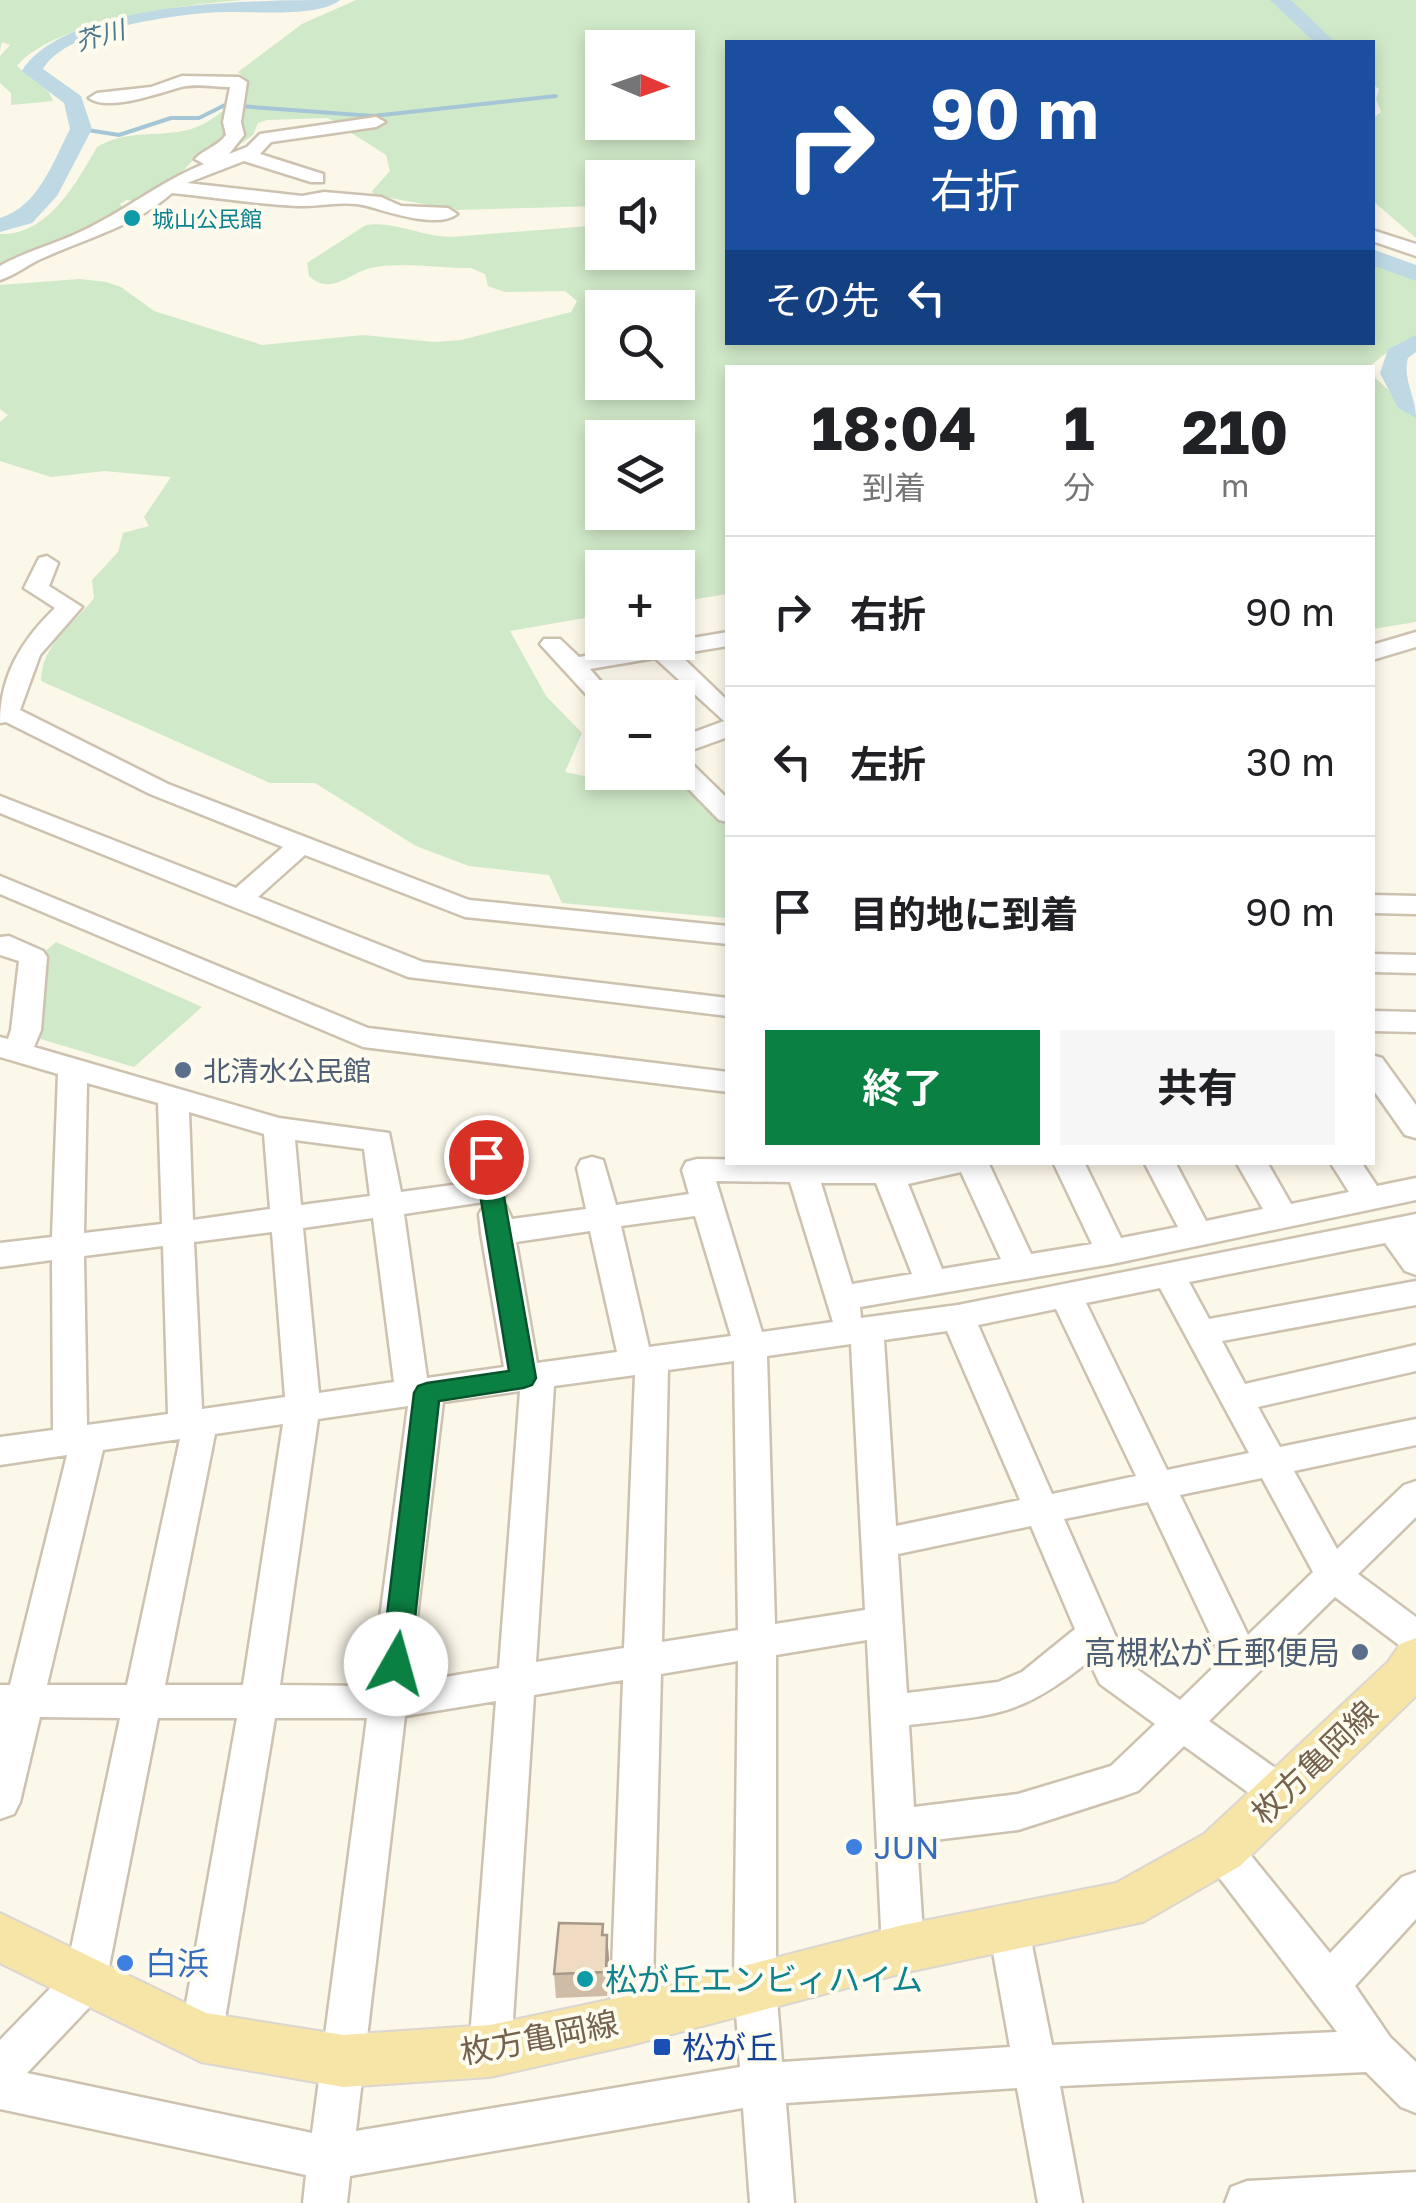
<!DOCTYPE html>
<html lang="ja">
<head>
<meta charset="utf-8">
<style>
  body { margin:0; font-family:"Golos Text","Noto Sans JP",sans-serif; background:#f6f6f6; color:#202124; height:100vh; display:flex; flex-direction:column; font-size:38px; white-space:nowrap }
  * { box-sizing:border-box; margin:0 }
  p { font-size:32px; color:#757577 }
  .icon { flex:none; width:55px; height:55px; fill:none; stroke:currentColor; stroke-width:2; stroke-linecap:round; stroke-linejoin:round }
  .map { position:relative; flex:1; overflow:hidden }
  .panel { position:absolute; left:725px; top:365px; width:650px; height:800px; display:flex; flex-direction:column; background:#fff; border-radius:0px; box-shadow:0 5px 15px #0003 }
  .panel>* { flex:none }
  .hud { position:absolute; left:725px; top:40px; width:650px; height:305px; border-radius:0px; box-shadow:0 5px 15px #0003; background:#1a4fa0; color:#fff; overflow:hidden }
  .needle { width:65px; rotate:92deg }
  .controls { position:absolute; left:585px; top:30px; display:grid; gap:20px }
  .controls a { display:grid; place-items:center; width:110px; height:110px; border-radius:0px; background:#fff; box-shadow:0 5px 15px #0003; font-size:50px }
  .pin { position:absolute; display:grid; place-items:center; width:85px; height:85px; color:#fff; margin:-42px; border:5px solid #fff; border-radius:50%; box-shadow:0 2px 10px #0007 }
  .me { position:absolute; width:110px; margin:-55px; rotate:7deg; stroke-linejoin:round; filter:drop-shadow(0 0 8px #0008) }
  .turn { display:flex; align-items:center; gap:35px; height:210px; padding:0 40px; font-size:45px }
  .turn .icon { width:130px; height:130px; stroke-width:2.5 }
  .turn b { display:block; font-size:70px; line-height:85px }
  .then { display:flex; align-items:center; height:95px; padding:0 40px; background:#0003; gap:20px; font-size:38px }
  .eta { display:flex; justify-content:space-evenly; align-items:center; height:170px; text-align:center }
  .eta b { font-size:60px; font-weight:700; line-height:70px }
  .button { display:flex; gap:20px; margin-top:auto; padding:20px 40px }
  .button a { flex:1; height:115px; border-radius:0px; background:#0b8043; color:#fff; font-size:40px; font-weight:700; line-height:115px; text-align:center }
  .button a+a { background:#f6f6f6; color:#202124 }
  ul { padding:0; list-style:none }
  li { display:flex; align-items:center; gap:30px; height:150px; padding:0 40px; border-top:2px solid #e0e0e0 }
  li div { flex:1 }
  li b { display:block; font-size:38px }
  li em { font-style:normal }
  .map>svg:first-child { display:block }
  .green { fill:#d0e9c8; fill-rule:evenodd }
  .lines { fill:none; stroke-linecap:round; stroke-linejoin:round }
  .stream { stroke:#a5c6d6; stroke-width:4 }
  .river { fill:#bed9e4; fill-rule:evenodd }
  .minor-casing { stroke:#cdc1af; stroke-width:5 }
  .major-casing { stroke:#dbd6d1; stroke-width:4 }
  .minor { fill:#fff; fill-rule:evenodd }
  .major { fill:#f6e5a6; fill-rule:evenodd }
  .wall { fill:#cebca7 }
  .shaded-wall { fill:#a79988 }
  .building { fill:#efdbc2; stroke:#a79988; stroke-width:2.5 }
  .route { fill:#0b8043; stroke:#07532c; stroke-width:2.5 }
  .culture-dot { fill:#0f9aa8; stroke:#fefbef; stroke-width:4 }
  .service-dot { fill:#5c6f8a; stroke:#fefbef; stroke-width:4 }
  .shop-dot { fill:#3f7fe0; stroke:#fefbef; stroke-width:4 }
  .transit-dot { fill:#1a4fb4; stroke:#fefbef; stroke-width:4 }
  .labels { text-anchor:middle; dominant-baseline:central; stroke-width:8; stroke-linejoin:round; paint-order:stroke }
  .far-culture-label { font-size:22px; fill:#0d838f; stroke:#fefbef; text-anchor:start }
  .far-water-label { font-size:25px; font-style:italic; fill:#4c788d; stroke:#fefbef }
  .service-label { font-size:28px; fill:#4e5e75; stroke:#fefbef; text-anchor:start }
  .near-service-label { font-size:32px; fill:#4e5e75; stroke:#fefbef; text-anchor:end }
  .near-street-label { font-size:32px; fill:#75624e; stroke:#fefbef }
  .near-shop-label { font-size:32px; fill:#366cbe; stroke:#fefbef; text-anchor:start }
  .near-culture-label { font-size:32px; fill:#0d838f; stroke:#fefbef; text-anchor:start }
  .near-transit-label { font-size:32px; fill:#164399; stroke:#fefbef; text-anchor:start }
</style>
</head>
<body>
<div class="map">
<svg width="1416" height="2203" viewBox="0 0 1416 2203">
  <rect width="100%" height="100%" fill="#fbf7e9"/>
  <path class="green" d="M0,0h247c-57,3 -195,22 -230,66l32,26 4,9 -42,4v-12l-11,-10v-27l10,-11 -8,-3 -2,9z
    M356,0h918l44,42h-590v300h644l1,-80 43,19v57l-19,6 -28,23 -641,1 -1,226 -49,8v-34h-76v47l-92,16 36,65 36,37 -17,39 53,11 33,-10 8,3 13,-3 46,43 9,4v98l-165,-15 -13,-28 -80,-9 -53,-20 -101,-63h-45l-229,-102c1,-38 32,-55 53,-83l-2,-18 26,-28 5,-19 26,-7 -5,-9 27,-40 -66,-6 -54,6 -51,-16v-39l8,-7 -8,-6v-124l80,-6 26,3 15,5 33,24 108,34 101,-10 71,7 27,-2 110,-28 6,-11 -12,-10 -60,1 -17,-6 -3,-12 -14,-6c-28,0 -79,-7 -104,1 -21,7 -37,26 -58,7l-2,-13 59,-38c28,-4 57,12 85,12l151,-12v27h76v-19l13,-1 3,-4 -16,-12v-38h-76v28l-146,4 -82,-15 -2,-4 18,-20 -4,-16 -58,-37 -61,2 -9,3 -5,12 -17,12v-26l10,-41 -8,-8 64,-48zM602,48h76v74h-76zM602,308h76v74h-76zM602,438h76v74h-76z
    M1291,0h125v238l-43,-37v-83l8,-6 -5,-13 3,-10 -6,-4 -1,-43h-40z
    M221,112h7l2,23 -18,18 -20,8 -17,19 -32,22 -16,-2 -7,4 4,6 -42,25 -82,36v-37c48,2 77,-52 97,-87 43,-25 83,1 124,-35z
    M1373,376l43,39v207l-43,7z
    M56,942l146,65 -68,60 -100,-30 8,-83z"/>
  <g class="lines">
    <path class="stream" d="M81,129l38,6 52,-17h28l26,-13 148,11 183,-20"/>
    <path class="river" d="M340,0c-21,18 -87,11 -115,12 -44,1 -159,16 -182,57l38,27 11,33 -35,67 -25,27 -32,9v-14c38,-11 53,-56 70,-89l-6,-26 -42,-32c44,-71 238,-71 318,-71z
      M1270,0h21l44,42h-21z
      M1372,249l44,16v16l-44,-16z
      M1416,335v17l-8,6c-6,21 8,38 8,60l-18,-10 -18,-35 8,-24z"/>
    <defs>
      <path id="minor" d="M182,76l57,1 8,5 -6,40 3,13 -15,19 18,-7 13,-13 116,-17 9,5 -9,5 -105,15 -11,12 63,20v8h-12l-67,-21 -57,22 115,13 22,-4 57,5 20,9 47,2 9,6c-19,15 -69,-2 -90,-8 -23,-6 -47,1 -70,0 -42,-2 -84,-9 -125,-13 -37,33 -85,45 -129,65 -15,6 -27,17 -43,22v-14c26,-15 53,-21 80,-34 44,-20 79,-50 124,-68l-9,-5c9,-10 22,-12 31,-24l-3,-13 7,-35c-15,0 -34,-4 -49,0 -22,6 -73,25 -92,11l8,-5 54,-6z
        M1372,230l44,14v12l-44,-15z
        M47,556l11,7 -9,23 33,21 -42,48 -20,55 148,74 301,116 259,26v18l-263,-27 -160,-62 -47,42 165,65 305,36v18l-320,-39 -408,-164v-17l236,92 47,-41 -133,-53 -144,-72 -6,1c0,-47 21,-82 55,-115l-31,-20 15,-30z
        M728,632v14l-49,8 49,47v36l-50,18v-17l46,-17 -69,-63 -65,11 25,29h-13v7l-8,-2 -54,-59 4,-5h16l19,18z
        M1416,632v15l-44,13v-15z
        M678,756l9,3 41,40v23l-9,-2 -47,-48h6z
        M0,876l368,152 360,44v20l-365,-45 -363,-153z
        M1372,895l44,1v18l-44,-1z
        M9,936l34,15 4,6 -6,73 -7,17 245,71 110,15 12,59 74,-10 -4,-25 4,-8 11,-3 11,3 11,42 -5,8 -99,15 23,164 77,-11 -23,-134 -2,-19 5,-8 11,-3 11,3 6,13 74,-10 -9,-41 4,-8 11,-3 11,3 13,45 73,-11 -7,-24 4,-8 11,-3 291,3 43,92 61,-10 -39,-82h31l37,76 57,-11 -34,-65h31l31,59 57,-12 -27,-47h31l24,42 58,-12 -19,-30h31l16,24 39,-8v22l-304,64 -252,43 1,11 97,-13 458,-91v61l-11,-4 -20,-28 -196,39 20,37 207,-38v24l-194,36 23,43 171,-39v26l-158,36 22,40 136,-28v26l-122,26 43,78 67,-64 12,-4v36l-58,57 58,43v36l-13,-5 -68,-51 -126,124 86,61 6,12 -6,12 -14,5 -14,-5 -83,-60 -46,45 -14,5 -106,34 -101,12 7,107 -6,14 -15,5 -15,-5 -6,-14 -15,-309 -91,15v331l6,76 228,-15 -21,-117 6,-13 14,-6 14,6 6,13 23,115 285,-13 -129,-169 -6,-13 6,-13 14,-5 14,5 94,116 72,-76 14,-5v47l-61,67 35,51 26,25v51l-15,-6 -35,-35 -306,14 22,117h-44l-21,-115 -231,15 8,100h-44l-7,-95 -393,68 -3,27h-44l3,-28 -306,-66v-69l66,-68 54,-254 -80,-1 -20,85 -6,12 -14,5v-134h10l57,-230 -67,10v-28l53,-7 -1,-170 -52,7v-24l52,-6 6,-163 -58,-17v-20l8,2 3,-9 8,-69 -19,-6v-18zM87,1083l71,20 4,121 -78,9zM189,1112l75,22 6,75 -77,11zM295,1140l69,9 6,47 -69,9zM961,1172l40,87 -59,10 -34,-85zM716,1181l74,1 43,140 -71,10zM821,1183h55l36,91 -60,10zM695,1216l36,120 -82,11 -28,-121zM373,1218l21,164 -75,11 -16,-165zM590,1231l27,121 -80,11 -21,-121zM272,1232l13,165 -83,12 -8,-167zM163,1246l5,168 -81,11 -3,-169zM1160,1288l89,165 -82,17 -81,-167zM1056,1309l80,167 -84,18 -74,-169zM947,1331l73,169 -124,26 -12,-186zM851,1344l14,266 -90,14 -8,-268zM734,1361l4,269 -76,12 6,-272zM635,1375l-11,273 -88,14 18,-276zM520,1391l-21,277 -90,15 34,-281zM408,1406l-37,280 -91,-1 38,-266zM283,1424l-40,261h-78l50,-251zM180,1439l-53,246h-80l56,-235zM1262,1478l51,94 -65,63 -68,-140zM1148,1502l74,157 -42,41 -53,-38 -63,-143zM1031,1526l44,103 -53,43 -24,10 -91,11 -9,-139zM738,1661l-4,325 6,81 -384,64 49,-415 91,-15 -27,350 6,14 15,6 15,-6 6,-14 23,-356 89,-15 -13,340 6,14 15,6 15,-6 6,-14 9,-346zM1089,1661l11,23 55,40 -44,42 -93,28 -104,13 -5,-82c86,-10 111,-8 180,-64zM158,1718h79l-57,319 6,14 15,6 15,-6 6,-14 53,-319h92l-55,415 -285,-60 73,-77 6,-14z
        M1372,954l44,1v18l-44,-1z
        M1372,1011l44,1v20l-44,-1z
        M1372,1055l10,3 34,47v33l-11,-3 -33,-47z
        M1416,2172v31h-191l6,-16 16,-6z"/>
      <path id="major" d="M1416,1638v58l-176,170 -97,56 -240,51 -272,72 -141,32 -147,10 -142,-25 -201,-99v-50l206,100 137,22 147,-10 141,-30 272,-70 213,-42 88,-49 184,-172 12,-18z"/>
    </defs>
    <use href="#minor" class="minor-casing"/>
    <use href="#major" class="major-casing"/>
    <use href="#minor" class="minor"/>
    <use href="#major" class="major"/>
  </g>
  <path class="wall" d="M603,1924l1,11h3l2,24 -2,37 -51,2 -2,-24z"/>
  <path class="shaded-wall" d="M607,1935l2,24 -2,37 -1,-24z"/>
  <path class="building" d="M559,1923l44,1 -1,11h5l-1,37 -52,2z"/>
  <path class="route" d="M486,1149l11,8 39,221 -4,7 -9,3 -84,13 -29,263 -4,8 -10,4 -11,-4 -4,-8 33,-271 4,-7 9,-3 82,-12 -35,-214z"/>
  <g class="culture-dot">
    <circle cx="132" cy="218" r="10"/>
    <circle cx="585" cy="1979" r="10"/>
  </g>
  <g class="service-dot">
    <circle cx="183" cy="1070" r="10"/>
    <circle cx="1360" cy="1652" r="10"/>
  </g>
  <g class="shop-dot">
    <circle cx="854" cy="1847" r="10"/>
    <circle cx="125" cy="1963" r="10"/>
  </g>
  <rect class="transit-dot" x="652" y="2037" width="20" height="20" rx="5"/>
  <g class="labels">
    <g class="far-culture-label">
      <text x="152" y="218">城山公民館</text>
    </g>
    <g class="far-water-label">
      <text transform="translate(100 35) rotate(-16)">芥川</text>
    </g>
    <g class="service-label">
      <text x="203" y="1070">北清水公民館</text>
    </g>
    <g class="near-service-label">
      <text x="1340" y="1652">高槻松が丘郵便局</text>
    </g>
    <g class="near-street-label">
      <text transform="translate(1314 1762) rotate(-44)">枚方亀岡線</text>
      <text transform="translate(539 2037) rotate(-11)">枚方亀岡線</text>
    </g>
    <g class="near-shop-label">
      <text x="874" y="1847">JUN</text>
      <text x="145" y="1963">白浜</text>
    </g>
    <g class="near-culture-label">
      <text x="605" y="1979">松が丘エンビィハイム</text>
    </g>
    <g class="near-transit-label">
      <text x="682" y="2047">松が丘</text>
    </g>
  </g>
</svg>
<div class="controls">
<a><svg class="needle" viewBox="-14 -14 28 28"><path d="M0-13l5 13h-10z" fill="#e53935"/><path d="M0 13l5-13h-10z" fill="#757577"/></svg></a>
<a><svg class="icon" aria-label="sound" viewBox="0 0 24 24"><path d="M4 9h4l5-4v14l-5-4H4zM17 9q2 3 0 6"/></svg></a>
<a><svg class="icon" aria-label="search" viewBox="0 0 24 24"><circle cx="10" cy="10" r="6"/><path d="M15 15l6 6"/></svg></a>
<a><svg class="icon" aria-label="layers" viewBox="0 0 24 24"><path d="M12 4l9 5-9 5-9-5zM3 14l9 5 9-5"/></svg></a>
<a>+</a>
<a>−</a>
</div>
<div class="pin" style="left:486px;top:1157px;background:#d93025"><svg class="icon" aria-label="arrive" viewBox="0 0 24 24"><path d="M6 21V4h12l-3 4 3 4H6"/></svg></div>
<svg class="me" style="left:396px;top:1664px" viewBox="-20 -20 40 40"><circle r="19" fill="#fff"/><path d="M0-13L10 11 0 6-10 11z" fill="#0b8043"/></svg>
<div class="hud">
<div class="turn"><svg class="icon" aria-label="right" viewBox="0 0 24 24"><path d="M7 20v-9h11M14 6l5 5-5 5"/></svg><div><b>90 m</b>右折</div></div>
<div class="then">その先<svg class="icon" aria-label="left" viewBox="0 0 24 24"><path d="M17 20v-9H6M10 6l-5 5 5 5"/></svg></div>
</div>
<section class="panel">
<div class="eta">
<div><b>18:04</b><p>到着</p></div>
<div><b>1</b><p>分</p></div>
<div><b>210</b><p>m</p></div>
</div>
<ul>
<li><svg class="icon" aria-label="right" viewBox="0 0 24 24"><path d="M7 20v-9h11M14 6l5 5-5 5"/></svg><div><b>右折</b></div><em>90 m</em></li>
<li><svg class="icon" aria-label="left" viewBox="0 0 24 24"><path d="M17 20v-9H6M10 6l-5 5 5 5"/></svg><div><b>左折</b></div><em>30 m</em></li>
<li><svg class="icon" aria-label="arrive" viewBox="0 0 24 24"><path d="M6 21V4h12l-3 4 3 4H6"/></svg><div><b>目的地に到着</b></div><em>90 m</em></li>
</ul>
<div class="button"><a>終了</a><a>共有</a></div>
</section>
</div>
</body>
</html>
